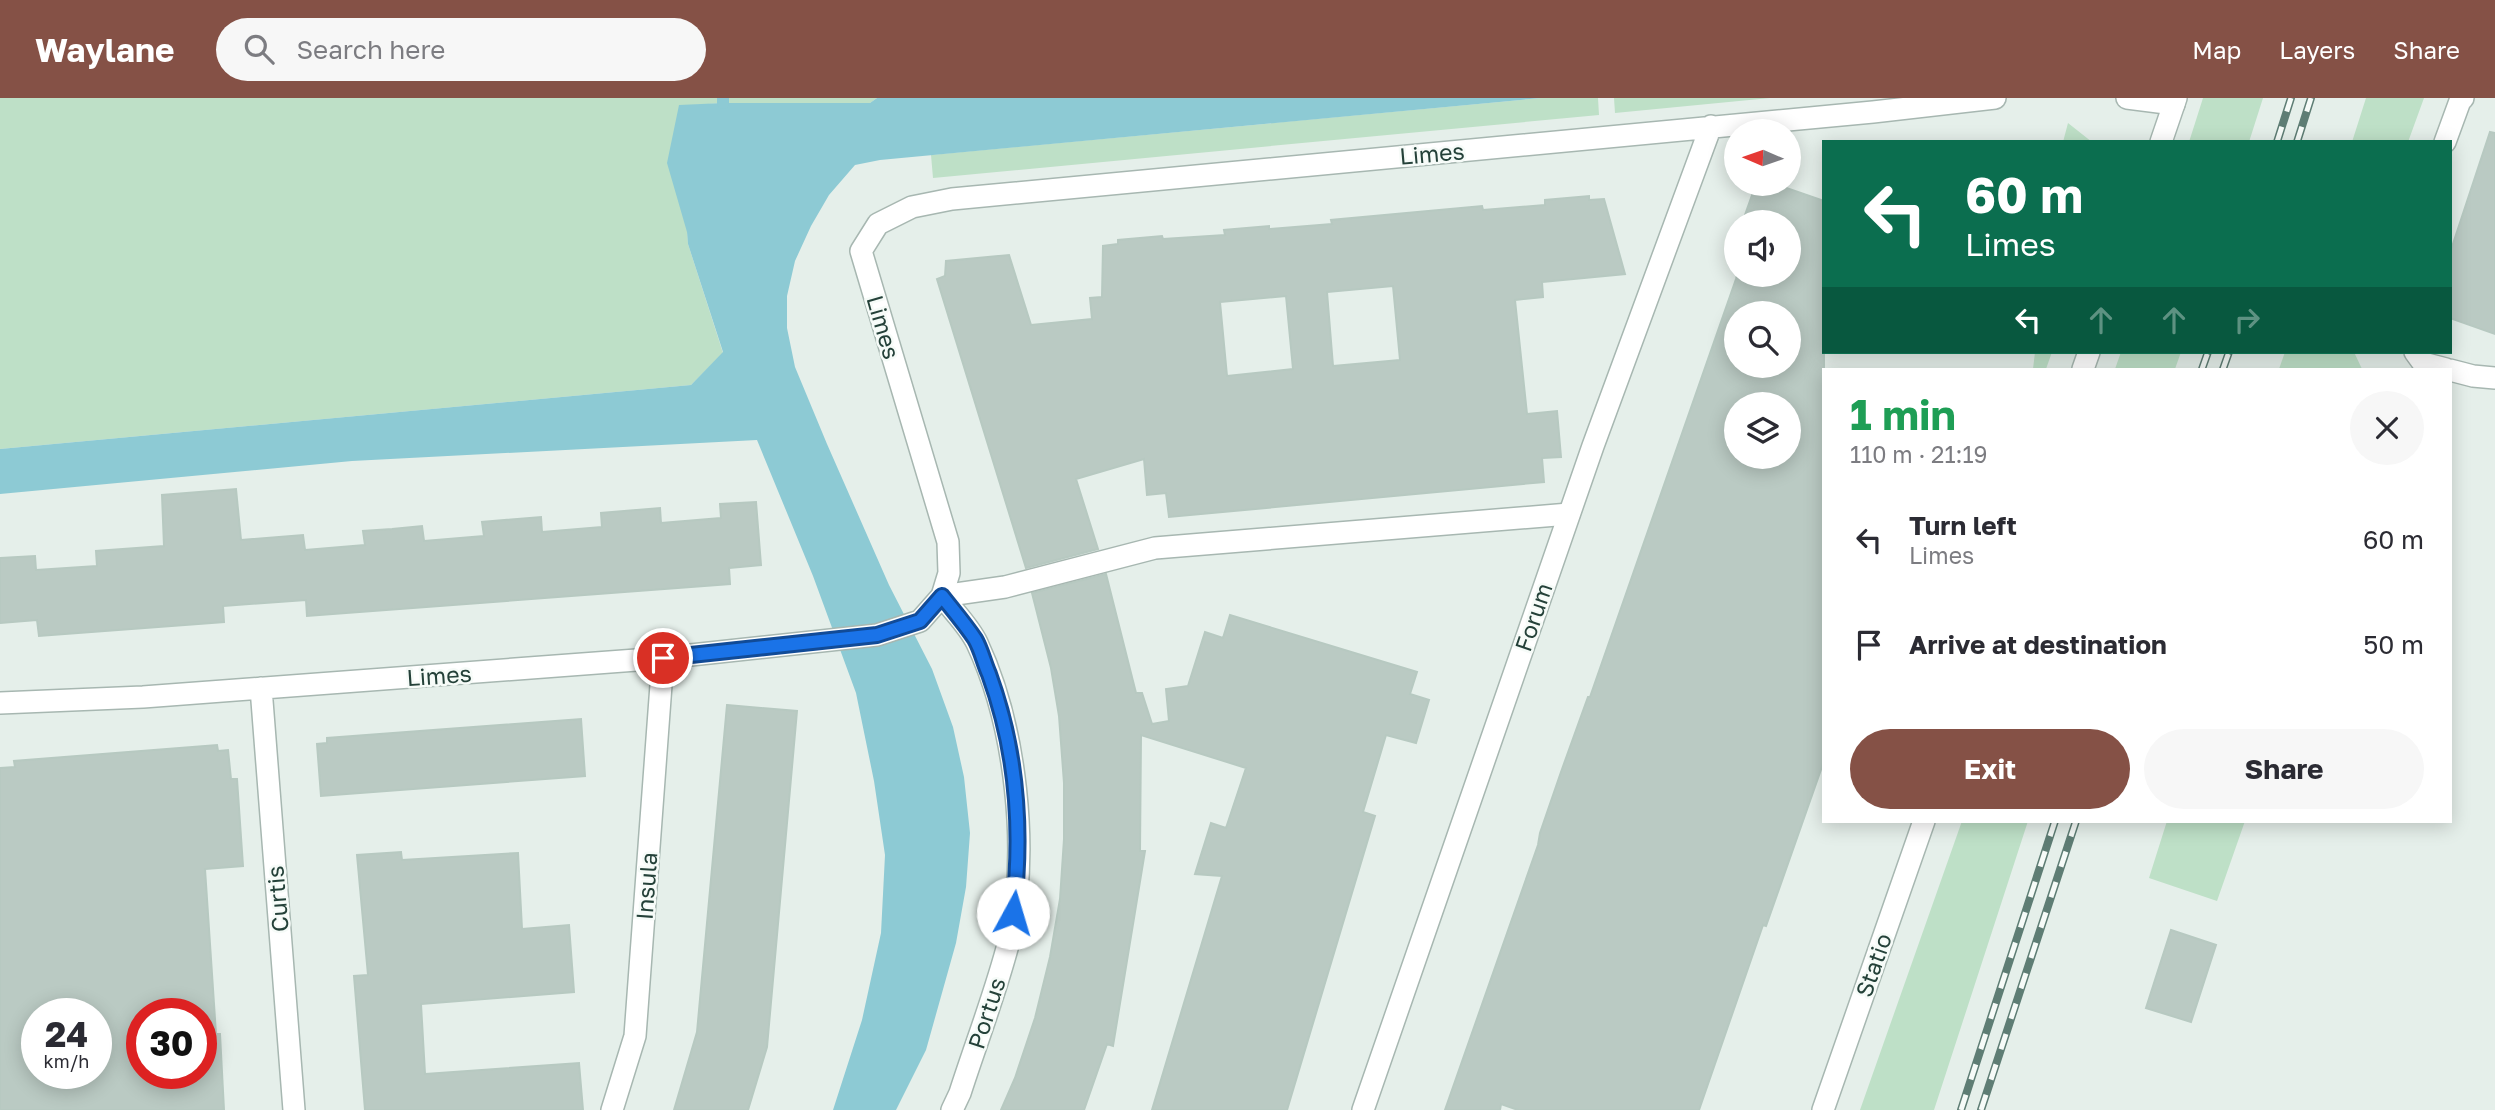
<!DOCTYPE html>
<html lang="en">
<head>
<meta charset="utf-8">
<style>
  body { margin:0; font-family:"Golos Text",sans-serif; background:#f7f7f7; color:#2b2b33; height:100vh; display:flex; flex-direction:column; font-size:26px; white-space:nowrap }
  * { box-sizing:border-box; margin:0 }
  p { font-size:23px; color:#7c7c81 }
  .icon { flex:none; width:38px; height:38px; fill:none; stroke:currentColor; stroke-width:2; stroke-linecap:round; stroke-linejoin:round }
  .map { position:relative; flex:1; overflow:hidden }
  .panel { position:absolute; left:1822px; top:270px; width:630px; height:455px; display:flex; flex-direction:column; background:#fff; border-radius:0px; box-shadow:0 4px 18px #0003 }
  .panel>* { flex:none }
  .banner { position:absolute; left:1822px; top:42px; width:630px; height:214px; border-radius:0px; box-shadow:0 4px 18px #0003; background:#0b6e4f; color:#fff; overflow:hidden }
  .needle { width:46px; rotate:272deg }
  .tools { position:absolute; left:1724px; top:21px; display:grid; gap:14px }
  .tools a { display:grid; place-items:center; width:77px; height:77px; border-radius:50%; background:#fff; box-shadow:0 4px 18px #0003; font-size:35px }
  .speed { position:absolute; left:21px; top:900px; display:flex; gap:14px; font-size:35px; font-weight:700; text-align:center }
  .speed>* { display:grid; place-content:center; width:91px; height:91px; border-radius:50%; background:#fff; box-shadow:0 4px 18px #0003; line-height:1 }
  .speed small { font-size:18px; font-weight:400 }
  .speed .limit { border:10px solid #d22; background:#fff; color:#111 }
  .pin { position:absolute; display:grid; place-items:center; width:60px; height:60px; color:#fff; margin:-30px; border:4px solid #fff; border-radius:50%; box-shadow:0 2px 7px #0007 }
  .me { position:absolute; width:77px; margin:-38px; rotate:6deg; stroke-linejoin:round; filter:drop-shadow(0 0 5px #0008) }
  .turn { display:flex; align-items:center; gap:24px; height:147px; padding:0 28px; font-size:32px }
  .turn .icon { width:91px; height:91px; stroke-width:2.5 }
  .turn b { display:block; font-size:49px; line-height:60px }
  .lanes { display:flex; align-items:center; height:66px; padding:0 28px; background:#0003; justify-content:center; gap:35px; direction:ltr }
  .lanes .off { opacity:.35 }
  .round { display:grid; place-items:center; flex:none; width:74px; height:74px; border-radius:37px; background:#f7f7f7 }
  .head { display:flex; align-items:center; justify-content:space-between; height:119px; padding:0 28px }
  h1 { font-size:42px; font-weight:700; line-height:52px; color:#1e9e55 }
  .cta { display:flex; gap:14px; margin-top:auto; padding:14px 28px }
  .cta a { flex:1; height:80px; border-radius:42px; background:#855146; color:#fff; font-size:28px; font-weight:700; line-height:80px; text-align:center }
  .cta a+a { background:#f7f7f7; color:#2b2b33 }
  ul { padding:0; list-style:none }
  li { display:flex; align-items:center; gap:21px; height:105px; padding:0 28px }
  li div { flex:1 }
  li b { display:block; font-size:26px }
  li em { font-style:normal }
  header { display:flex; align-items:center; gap:42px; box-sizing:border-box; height:98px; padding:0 35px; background:#855146; color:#fff }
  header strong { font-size:33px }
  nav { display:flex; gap:38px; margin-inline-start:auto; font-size:24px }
  .search { width:490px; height:63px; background:#f7f7f7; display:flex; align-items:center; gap:18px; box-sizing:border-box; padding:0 24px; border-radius:38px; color:#7c7c81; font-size:26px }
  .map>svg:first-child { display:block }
  .green { fill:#bee0c7 }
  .water { fill:#8dcad4 }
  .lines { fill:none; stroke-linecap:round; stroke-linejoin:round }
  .stream { stroke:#8dcad4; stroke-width:12 }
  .building { fill:#bacac3; stroke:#b7c9c1; stroke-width:2; fill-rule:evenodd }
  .pedestrian-casing { stroke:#a7b7b1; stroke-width:24 }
  .minor-casing { stroke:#a7b7b1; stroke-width:24 }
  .tertiary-casing { stroke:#a7b7b1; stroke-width:24 }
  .pedestrian { stroke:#fff; stroke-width:21 }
  .minor { stroke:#fff; stroke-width:21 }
  .tertiary { stroke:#fff; stroke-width:21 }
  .rail-casing { stroke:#5e7d74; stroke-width:8 }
  .rail { stroke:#f6fbf8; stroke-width:5; stroke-dasharray:16; stroke-linecap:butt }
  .route-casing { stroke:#114b97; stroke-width:18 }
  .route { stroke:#1a73e8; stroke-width:12 }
  .labels { text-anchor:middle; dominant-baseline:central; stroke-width:5; stroke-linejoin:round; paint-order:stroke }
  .street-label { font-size:23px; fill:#244139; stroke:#f6fbf8 }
</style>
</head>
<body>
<header>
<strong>Waylane</strong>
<div class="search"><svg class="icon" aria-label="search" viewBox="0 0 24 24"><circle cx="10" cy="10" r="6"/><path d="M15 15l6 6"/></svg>Search here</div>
<nav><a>Map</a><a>Layers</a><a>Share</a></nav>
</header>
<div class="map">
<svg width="2495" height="1012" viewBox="0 0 2495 1012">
  <rect width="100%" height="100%" fill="#e5efea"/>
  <path class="green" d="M0,0h877l-7,5h-147l-44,3 9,138 35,109 -32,32 -691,64z
    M1541,0h57l1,17 -666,63 -2,-23z
    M1614,0h156l-155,15z
    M2203,0h60l-14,44h-60z
    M2366,0h58l-16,44h-56z
    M2068,25l24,19h-29z
    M2035,254h17l-6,17h-13z
    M2121,254h60l-6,17h-60z
    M2285,254h69l8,17h-83z
    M1962,723h66l-94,289h-74z
    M2167,723h78l-28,80 -68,-23z"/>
  <path class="water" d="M877,0h664l-661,62 -25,5 -26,30 -18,31 -16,35 -8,35v32l8,39 32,77 62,141 43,84 21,58 11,50 6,56 -4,54 -10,56 -30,107 -30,60h-63l29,-90 19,-87 4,-78 -11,-74 -18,-88 -43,-117 -56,-136 -405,21 -352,33v-45l691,-64 32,-33 -35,-108 -1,-12 -20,-69 12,-58 44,-2h147z"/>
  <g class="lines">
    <path class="stream" d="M723,0v5"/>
  </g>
  <path class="building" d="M2490,34l5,1v201l-45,-16v-65z
    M1756,86h19l49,17v560l-58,165 -3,-1 -64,185h-181l-17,-6 -1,6h-55l93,-265 2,-12 21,-61 27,-75h2l146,-418 1,-4h51v-53h-32l1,-2 -12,-5zM1736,215h52v53h-52zM1736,306h52v53h-52z
    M1589,98v4l15,-1 21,75 -83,8 1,15 -28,3 12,114 30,-3 4,46 -19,1 2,24 -375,35 -3,-24 -19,2 -3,-36 -68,20 22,70 -72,19 -89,-289 8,-3 1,-15 63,-6 22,70 61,-6 -2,-21 12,-1 1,-51 15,-2v-4l44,-4 1,3 62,-4 -1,-5 45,-4v3l63,-5 -1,-4 151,-14 1,4 62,-5v-5zM1393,188l7,74 -67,6 -6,-74zM1286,198l7,73 -66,7 -7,-74z
    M236,391l5,51 62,-5 2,15 60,-5 -2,-14 29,-2 30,-3 2,15 60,-5 -2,-14 59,-5 1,15 60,-5 -1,-14 59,-5 1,15 60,-5 -1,-14 36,-2 5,63 -32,3 1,16 -423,32 -1,-16 -83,6 1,16 -185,14 -2,-16 -37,3v-65l35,-2 1,14 61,-4 -1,-15 68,-5 -2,-51z
    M1106,476l30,119h6l10,31 17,-3 -3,-32 22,-3 17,-54 18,6 7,-23 187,57 -7,22 19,6 -13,43 -30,-8 -23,77 12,4 -88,294h-135l70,-234 -27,-2 16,-51 15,5 20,-60 -105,-33 -1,116h5l-32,195 -6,-2 -23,66h-83l14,-32 20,-60 15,-61 10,-58 4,-60v-56l-5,-67 -8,-48 -19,-75z
    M727,607l70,6 -30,336 -19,63h-74l23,-78z
    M581,621l4,57 -264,20 -4,-52 10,-1v-5z
    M217,647l1,6 10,-1 3,29h6l6,87 -38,3 11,165h4l4,76h-224v-342l15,-1 -1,-6zM37,915h59v60h-59zM142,915h59v60h-59z
    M401,754l1,8 116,-7 4,76 47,-4 5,67 -153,12 4,70 154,-11 4,47h-218l-11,-134 14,-1 -11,-120z
    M2171,832l45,15 -25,77 -45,-14z"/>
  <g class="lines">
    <defs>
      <path id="pedestrian" d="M942,498l63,-9 150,-39 414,-34"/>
      <path id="minor" d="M2127,0l47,6
        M2445,44l15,-41 3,-3
        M2415,254l8,11 23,6
        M2450,272l23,6 22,2
        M942,498c11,15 27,30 35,47 39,83 53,208 32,298 -13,51 -33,102 -49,152l-8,17
        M261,590l33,422
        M0,605l143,-6 520,-39 214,-23 43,-14 22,-25 7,-23 -1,-31 -87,-291 17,-27 34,-17 40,-8 921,-87 122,-14
        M612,1012l23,-74 28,-378
        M1363,1012l230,-664 118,-320"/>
      <path id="tertiary" d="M2161,44l15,-44
        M2083,271l6,-17
        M1823,1012l101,-289"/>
    </defs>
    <use href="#pedestrian" class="pedestrian-casing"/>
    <use href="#minor" class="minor-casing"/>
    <use href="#tertiary" class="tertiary-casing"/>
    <use href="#pedestrian" class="pedestrian"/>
    <use href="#minor" class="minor"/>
    <use href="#tertiary" class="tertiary"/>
    <defs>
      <path id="rail" d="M2277,44l14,-44
        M2297,44l14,-44
        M2202,271l6,-17
        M2223,271l6,-17
        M1961,1012l94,-289
        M1981,1012l95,-289"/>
    </defs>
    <use href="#rail" class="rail-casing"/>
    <use href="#rail" class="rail"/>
  </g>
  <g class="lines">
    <defs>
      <path id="route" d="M663,560l214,-23 43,-14 22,-25c11,14 23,28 33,43 6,10 9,24 14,35 28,77 34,158 24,239"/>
    </defs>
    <use href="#route" class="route-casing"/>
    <use href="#route" class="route"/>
  </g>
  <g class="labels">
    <g class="street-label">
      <text transform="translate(1432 55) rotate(-5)">Limes</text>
      <text transform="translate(884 229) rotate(74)">Limes</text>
      <text transform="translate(1533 519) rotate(-71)">Forum</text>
      <text transform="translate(439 577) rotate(-4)">Limes</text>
      <text transform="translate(646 788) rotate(-86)">Insula</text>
      <text transform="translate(277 801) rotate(-95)">Curtis</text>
      <text transform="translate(1873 867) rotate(-71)">Statio</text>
      <text transform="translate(986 915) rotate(-72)">Portus</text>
    </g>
  </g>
</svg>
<div class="tools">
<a><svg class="needle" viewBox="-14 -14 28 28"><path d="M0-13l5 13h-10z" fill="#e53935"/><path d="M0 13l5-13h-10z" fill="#7c7c81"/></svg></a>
<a><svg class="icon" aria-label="sound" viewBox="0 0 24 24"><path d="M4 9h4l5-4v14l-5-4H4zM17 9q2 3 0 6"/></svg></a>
<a><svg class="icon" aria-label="search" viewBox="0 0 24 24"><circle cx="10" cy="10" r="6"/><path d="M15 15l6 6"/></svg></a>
<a><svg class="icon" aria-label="layers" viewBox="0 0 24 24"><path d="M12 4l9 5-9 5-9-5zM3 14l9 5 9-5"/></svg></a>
</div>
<div class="speed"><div>24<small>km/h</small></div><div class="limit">30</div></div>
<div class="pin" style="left:663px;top:560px;background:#d93025"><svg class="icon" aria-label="arrive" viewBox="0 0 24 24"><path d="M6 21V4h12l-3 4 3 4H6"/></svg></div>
<svg class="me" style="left:1013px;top:815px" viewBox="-20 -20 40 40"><circle r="19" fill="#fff"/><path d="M0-13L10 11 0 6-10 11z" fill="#1a73e8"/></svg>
<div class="banner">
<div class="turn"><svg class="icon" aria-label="left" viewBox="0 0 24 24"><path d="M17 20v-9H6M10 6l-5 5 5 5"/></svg><div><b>60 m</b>Limes</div></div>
<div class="lanes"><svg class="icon" aria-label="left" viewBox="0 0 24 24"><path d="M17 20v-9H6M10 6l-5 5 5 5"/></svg><svg class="icon off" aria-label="ahead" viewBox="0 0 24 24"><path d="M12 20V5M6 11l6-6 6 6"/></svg><svg class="icon off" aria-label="ahead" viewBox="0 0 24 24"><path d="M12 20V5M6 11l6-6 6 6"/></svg><svg class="icon off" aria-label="right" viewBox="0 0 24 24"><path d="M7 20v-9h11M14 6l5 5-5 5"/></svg></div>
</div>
<section class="panel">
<div class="head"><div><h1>1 min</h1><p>110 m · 21:19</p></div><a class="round"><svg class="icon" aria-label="close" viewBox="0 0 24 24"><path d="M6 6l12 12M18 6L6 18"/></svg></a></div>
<ul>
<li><svg class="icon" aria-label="left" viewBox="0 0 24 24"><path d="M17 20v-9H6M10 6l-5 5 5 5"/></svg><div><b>Turn left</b><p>Limes</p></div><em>60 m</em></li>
<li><svg class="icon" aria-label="arrive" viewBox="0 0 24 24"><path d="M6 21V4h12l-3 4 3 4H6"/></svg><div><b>Arrive at destination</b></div><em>50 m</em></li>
</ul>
<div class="cta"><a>Exit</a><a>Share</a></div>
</section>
</div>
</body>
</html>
